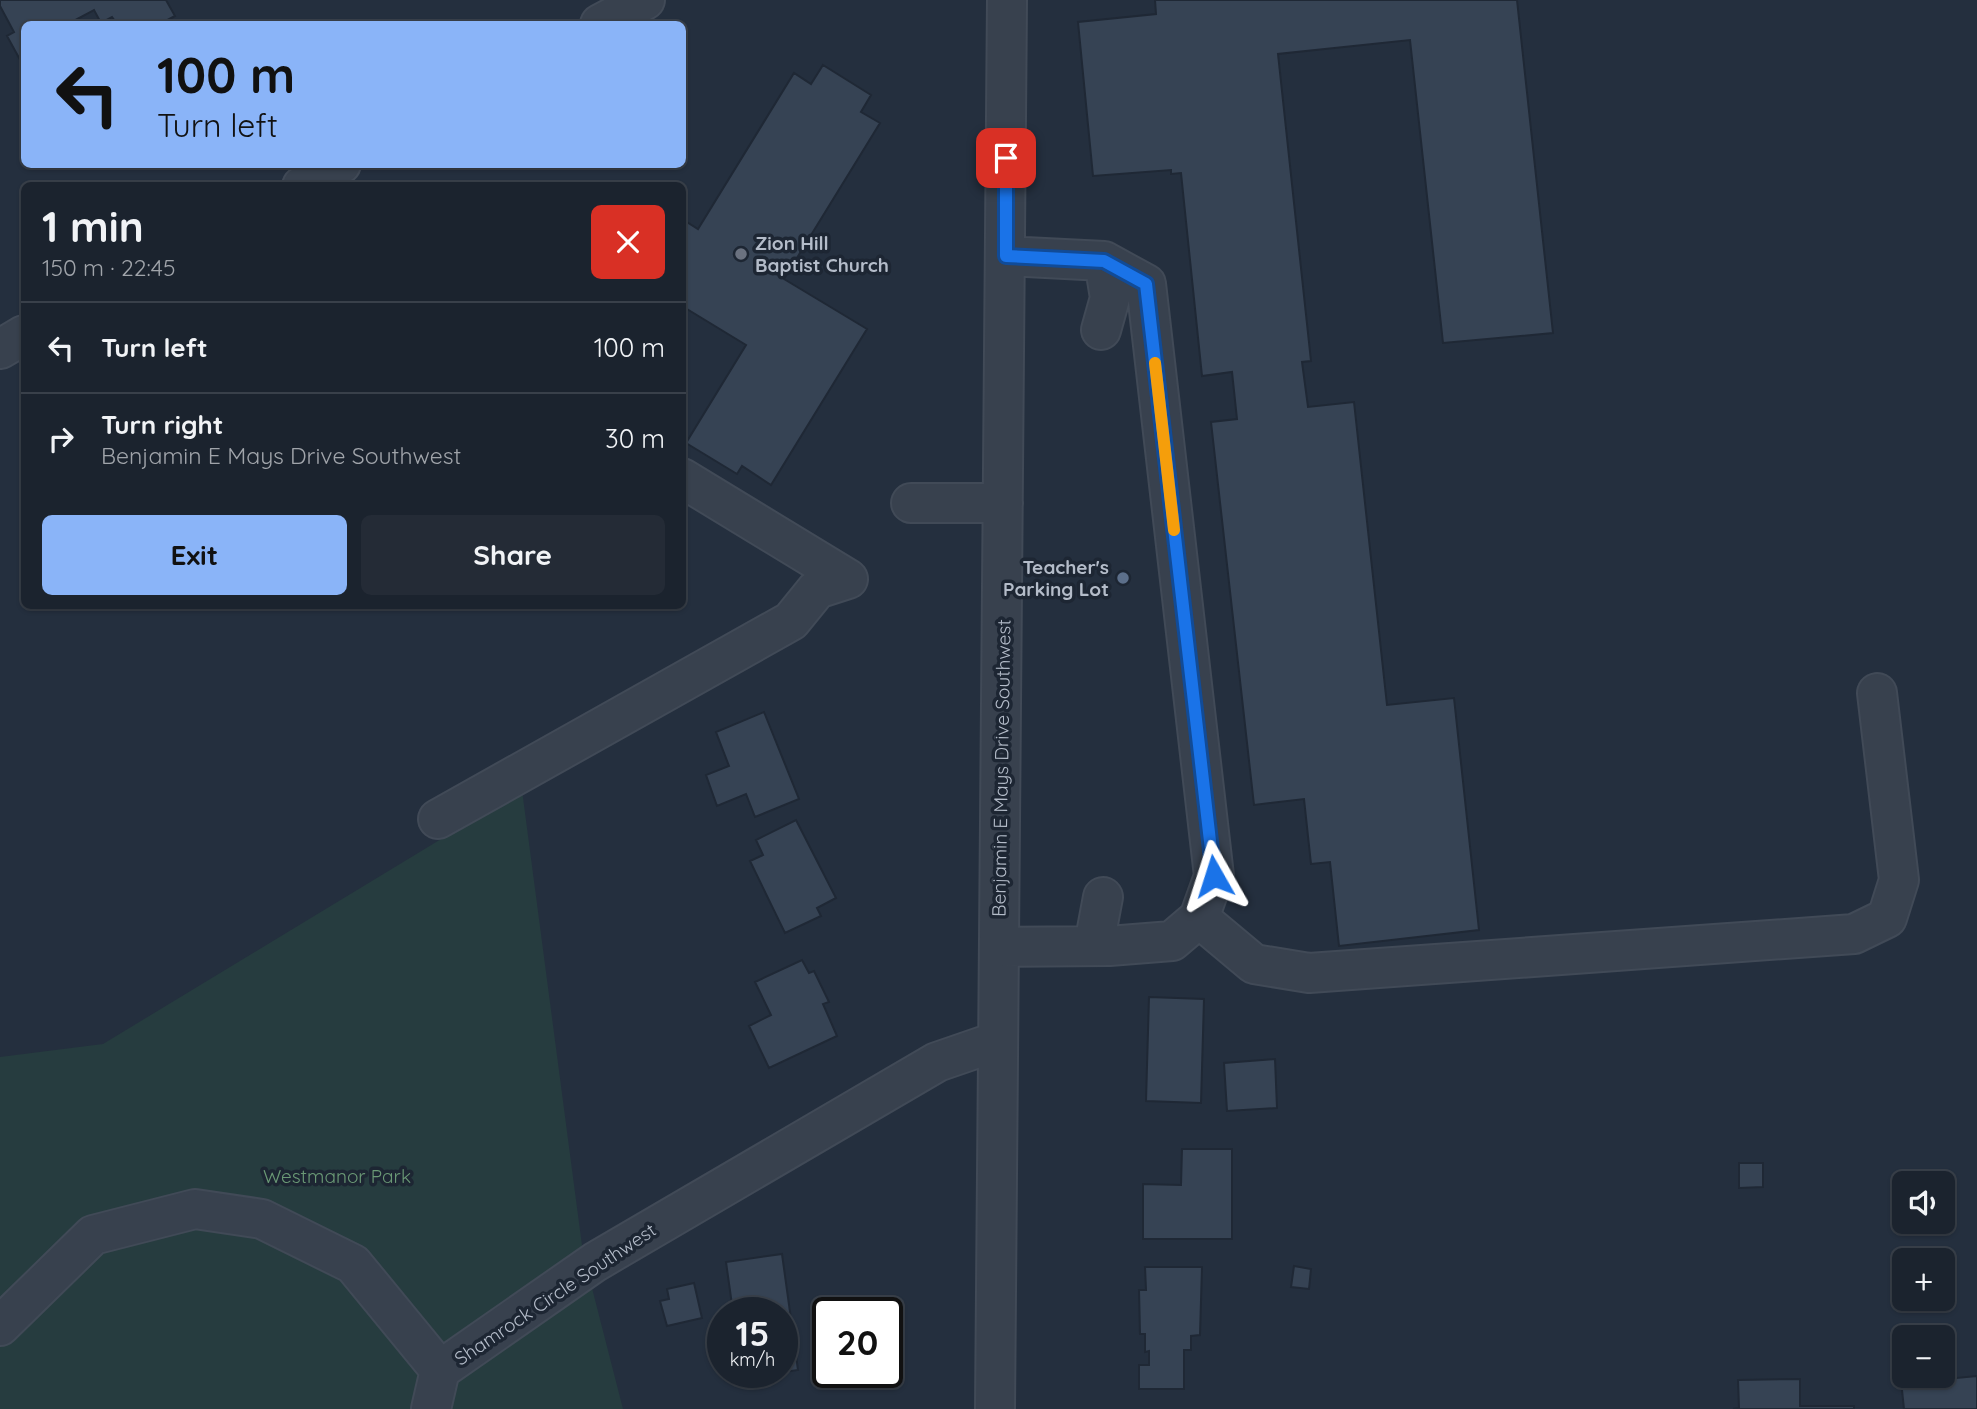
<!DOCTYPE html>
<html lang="en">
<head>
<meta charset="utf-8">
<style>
  body { margin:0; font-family:Quicksand,sans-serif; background:#242b36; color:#f1f3f6; height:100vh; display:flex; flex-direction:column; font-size:26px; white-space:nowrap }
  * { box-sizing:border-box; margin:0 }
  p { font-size:23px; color:#a0a4aa }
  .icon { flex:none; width:38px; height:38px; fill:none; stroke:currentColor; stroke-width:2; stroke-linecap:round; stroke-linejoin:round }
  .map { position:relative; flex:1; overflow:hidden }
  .side { position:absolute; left:21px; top:182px; width:665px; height:427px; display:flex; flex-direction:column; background:#1b232e; border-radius:10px; box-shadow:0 2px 5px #0004,0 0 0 2px #39404a }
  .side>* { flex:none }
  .top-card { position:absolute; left:21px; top:21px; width:665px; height:147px; border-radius:10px; box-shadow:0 2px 5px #0004,0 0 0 2px #39404a; background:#8ab4f8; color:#111; overflow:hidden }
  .controls { position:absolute; left:1892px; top:1171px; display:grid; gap:14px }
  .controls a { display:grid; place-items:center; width:63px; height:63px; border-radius:10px; background:#1b232e; box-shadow:0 2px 5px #0004,0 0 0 2px #39404a; font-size:35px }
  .speed { position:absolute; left:707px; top:1297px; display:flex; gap:14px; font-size:35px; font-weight:700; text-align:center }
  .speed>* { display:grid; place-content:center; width:91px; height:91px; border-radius:50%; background:#1b232e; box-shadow:0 2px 5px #0004,0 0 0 2px #39404a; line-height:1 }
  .speed small { font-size:18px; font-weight:400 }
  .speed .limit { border:4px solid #111; border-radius:10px; background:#fff; color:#111 }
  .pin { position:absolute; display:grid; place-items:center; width:60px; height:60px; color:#fff; margin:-30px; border-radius:14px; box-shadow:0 4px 10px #0006 }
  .me { position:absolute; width:77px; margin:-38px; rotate:354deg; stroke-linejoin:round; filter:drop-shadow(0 0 5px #0008) }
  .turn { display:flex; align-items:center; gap:24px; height:147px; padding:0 21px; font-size:32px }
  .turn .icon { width:91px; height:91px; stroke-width:2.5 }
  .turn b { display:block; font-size:49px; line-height:60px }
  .round { display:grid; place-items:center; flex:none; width:74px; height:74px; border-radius:10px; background:#242b36 }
  .overview { display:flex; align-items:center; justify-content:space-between; height:119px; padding:0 21px }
  h1 { font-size:42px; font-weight:700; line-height:52px }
  .primary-button { display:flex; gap:14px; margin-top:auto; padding:14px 21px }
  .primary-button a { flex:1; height:80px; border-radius:10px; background:#8ab4f8; color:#111; font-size:28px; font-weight:700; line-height:80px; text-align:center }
  .primary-button a+a { background:#242b36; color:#f1f3f6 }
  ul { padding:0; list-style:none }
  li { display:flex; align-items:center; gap:21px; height:91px; padding:0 21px; border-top:2px solid #39404a }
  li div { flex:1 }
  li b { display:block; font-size:26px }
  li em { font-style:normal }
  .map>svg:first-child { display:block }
  .green { fill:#263c3f }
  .building { fill:#364354; stroke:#1f2835; stroke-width:2 }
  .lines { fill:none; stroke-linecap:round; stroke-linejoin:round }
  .minor-casing { stroke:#414a57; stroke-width:42 }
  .minor { stroke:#38414e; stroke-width:38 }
  .route-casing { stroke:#114b97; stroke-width:18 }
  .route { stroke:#1a73e8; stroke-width:12 }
  .slow { stroke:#f59e0b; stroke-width:12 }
  .worship-dot { fill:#6b7280; stroke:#1d2633; stroke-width:2.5 }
  .service-dot { fill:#5c6f8a; stroke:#1d2633; stroke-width:2.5 }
  .labels { text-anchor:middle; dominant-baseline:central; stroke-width:7; stroke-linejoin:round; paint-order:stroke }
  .poi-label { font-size:19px; font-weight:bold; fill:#b4bcc9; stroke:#1d2633; text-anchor:start }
  .street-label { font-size:19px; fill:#b4bcc9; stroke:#1d2633 }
  .park-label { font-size:19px; fill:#6b9a76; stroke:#1d2633 }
</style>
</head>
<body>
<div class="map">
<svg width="1977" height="1409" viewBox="0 0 1977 1409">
  <rect width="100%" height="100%" fill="#242f3e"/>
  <path class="green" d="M522,790l61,463 40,156h-623v-352l103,-13z"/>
  <path class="building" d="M0,0h166l9,16 -15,8h-43l-5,-7 -11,6 -7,-13 -26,14h-44v43l-17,-31 7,-4 -14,-26z
    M1155,0h362l36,333 -110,10 -33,-303 -132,14 33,307 -9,1 6,45 46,-5 33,303 67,-7 25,232 -140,16 -9,-84 -19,2 -7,-65 -50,6 -43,-383 26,-3 -5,-47 -30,4 -21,-203 -10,1v-4l-78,6 -15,-154 78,-8z
    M823,65l48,30 -10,17 19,11 -96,156 83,50 -96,156 -29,-19 -5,8 -51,-31 60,-98 -64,-39v-87l16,10 96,-156 17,11z
    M764,712l35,87 -44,18 -9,-23 -29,12 -11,-31 23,-9 -13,-34z
    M796,820l40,78 -19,10 4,8 -36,17 -35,-72 13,-6 -7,-15z
    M802,960l7,13 5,-2 15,31 -6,2 14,32 -68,32 -20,-42 22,-11 -16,-33z
    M1149,997l55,2 -3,104 -55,-2z
    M1275,1059l2,49 -50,3 -3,-48z
    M1182,1149h50v90h-89v-55l38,1z
    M1739,1163h24v24l-24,1z
    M782,1254l16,116 -63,9 -1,-7h48v-60h-49l-7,-50z
    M1294,1266l17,3 -2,20 -18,-2z
    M1145,1267h57l-2,68 -9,1v14h-7v39h-45v-24h10v-14l-4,1v-18h-5l-1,-44h7z
    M694,1283l8,35 -35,8 -7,-25 9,-2 -2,-10z
    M1900,1371h4v5h31l1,4 41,-4v33h-73z
    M1800,1379v27h54v3h-121l6,-1 -1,-28z"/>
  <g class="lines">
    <defs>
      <path id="minor" d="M600,24l45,-24
        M302,186l39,-22
        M1101,330l9,-32 -6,-37
        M0,349l24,-14
        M682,478l166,101
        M911,503h92
        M438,819l353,-198 26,-32 31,-10
        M1199,918l55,46 55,9 545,-39 33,-16 12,-38 -22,-187
        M1094,945l9,-48
        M999,947l110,-1 63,-5 27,-23 15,-42 -68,-592 -42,-23 -98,-5
        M0,1326l93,-91 102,-26 67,10 91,45 87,106 155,-108 342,-200 61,-21
        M431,1409l9,-39
        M995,1409l12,-1409"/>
    </defs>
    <use href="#minor" class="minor-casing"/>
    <use href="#minor" class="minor"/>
  </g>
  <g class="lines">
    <defs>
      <path id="route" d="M1006,158v98l98,5 42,23 68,592"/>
    </defs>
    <use href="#route" class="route-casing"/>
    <use href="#route" class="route"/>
    <path class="slow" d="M1155,363l19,167"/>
  </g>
  <circle class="worship-dot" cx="741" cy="254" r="7"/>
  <circle class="service-dot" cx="1123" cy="578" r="7"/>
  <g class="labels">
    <g class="poi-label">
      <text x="755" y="243">Zion Hill<tspan x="755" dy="22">Baptist Church</tspan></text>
      <text x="1109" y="567" text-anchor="end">Teacher's<tspan x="1109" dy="22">Parking Lot</tspan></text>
    </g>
    <g class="street-label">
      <text transform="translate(1001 768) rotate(-89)">Benjamin E Mays Drive Southwest</text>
      <text transform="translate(555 1294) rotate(-34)">Shamrock Circle Southwest</text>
    </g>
    <g class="park-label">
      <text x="337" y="1176">Westmanor Park</text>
    </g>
  </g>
</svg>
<div class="controls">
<a><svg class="icon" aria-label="sound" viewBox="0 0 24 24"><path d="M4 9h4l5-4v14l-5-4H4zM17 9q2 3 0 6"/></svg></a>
<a>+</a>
<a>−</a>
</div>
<div class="speed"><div>15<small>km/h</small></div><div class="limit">20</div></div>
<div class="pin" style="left:1006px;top:158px;background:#d93025"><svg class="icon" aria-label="arrive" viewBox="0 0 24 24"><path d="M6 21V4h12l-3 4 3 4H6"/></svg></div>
<svg class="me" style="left:1214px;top:876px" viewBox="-20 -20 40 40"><path d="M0-17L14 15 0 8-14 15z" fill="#1a73e8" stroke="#fff" stroke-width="4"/></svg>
<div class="top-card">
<div class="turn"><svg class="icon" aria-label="left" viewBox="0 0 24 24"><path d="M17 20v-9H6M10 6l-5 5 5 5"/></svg><div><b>100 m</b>Turn left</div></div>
</div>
<section class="side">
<div class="overview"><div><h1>1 min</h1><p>150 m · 22:45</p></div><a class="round" style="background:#d93025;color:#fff"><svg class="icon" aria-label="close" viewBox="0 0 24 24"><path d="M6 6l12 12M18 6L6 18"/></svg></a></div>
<ul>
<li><svg class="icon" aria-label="left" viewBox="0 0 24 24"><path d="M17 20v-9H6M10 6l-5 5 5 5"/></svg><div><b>Turn left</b></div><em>100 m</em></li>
<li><svg class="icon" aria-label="right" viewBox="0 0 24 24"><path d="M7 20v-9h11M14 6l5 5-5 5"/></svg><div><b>Turn right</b><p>Benjamin E Mays Drive Southwest</p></div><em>30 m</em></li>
</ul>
<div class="primary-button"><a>Exit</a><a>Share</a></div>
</section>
</div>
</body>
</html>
